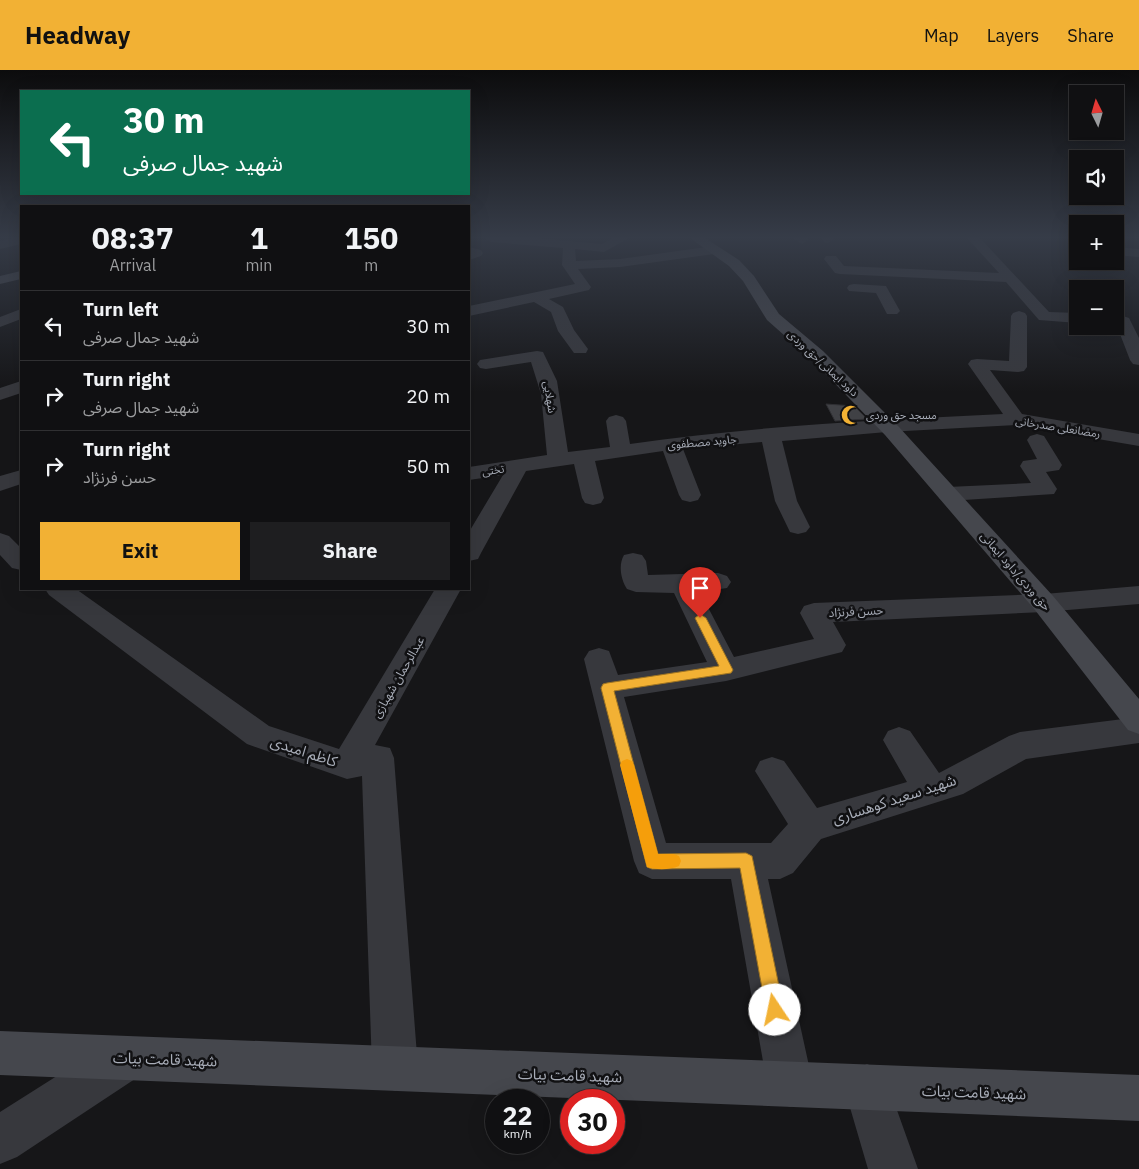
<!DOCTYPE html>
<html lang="en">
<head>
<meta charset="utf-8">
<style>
  body { margin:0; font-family:"IBM Plex Sans","Noto Sans Arabic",sans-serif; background:#1e1e20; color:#f1f3f6; height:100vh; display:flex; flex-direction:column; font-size:19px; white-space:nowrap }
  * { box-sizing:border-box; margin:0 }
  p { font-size:16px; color:#9c9d9f }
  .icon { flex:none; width:28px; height:28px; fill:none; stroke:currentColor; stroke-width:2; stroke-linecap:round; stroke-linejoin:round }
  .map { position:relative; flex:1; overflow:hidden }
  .sheet { position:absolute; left:20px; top:135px; width:450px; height:385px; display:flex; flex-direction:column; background:#101012; border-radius:0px; box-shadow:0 5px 20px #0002,0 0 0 1px #303032 }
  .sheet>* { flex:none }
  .guide { position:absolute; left:20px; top:20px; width:450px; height:105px; border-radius:0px; box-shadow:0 5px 20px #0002,0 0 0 1px #303032; background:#0b6e4f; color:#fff; overflow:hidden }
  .needle { width:32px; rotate:355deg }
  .tools { position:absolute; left:1069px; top:15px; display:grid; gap:10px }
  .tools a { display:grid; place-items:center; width:55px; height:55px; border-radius:0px; background:#101012; box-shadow:0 5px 20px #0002,0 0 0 1px #303032; font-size:25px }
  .speed { position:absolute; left:485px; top:1019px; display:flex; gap:10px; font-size:25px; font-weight:700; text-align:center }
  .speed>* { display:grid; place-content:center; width:65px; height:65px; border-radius:50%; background:#101012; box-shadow:0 5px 20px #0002,0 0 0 1px #303032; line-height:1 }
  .speed small { font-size:12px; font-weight:400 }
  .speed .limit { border:8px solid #d22; background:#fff; color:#111 }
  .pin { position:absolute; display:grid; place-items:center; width:42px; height:42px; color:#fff; margin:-51px -21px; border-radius:50% 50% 50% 0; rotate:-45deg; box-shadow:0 0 5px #0007 }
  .pin .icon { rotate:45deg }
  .me { position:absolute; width:55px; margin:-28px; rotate:349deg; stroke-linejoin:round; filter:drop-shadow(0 0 4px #0008) }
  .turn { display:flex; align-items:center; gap:18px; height:105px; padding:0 20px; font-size:22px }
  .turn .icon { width:65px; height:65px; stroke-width:2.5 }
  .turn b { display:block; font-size:35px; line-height:42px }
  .eta { display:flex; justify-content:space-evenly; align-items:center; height:85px; text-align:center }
  .eta b { font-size:30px; font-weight:800; line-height:35px }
  .button { display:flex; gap:10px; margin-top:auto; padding:10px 20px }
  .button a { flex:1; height:58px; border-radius:0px; background:#f2b134; color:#111; font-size:20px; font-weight:800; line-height:58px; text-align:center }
  .button a+a { background:#1e1e20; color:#f1f3f6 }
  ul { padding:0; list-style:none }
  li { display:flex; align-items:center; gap:15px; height:70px; padding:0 20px; border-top:1px solid #303032 }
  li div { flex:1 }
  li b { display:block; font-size:19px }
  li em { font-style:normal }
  header { display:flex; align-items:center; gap:30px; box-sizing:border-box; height:70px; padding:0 25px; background:#f2b134; color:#111 }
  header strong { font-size:24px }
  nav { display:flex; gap:28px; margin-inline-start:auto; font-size:18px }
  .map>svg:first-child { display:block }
  .building { fill:#404145; stroke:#303034 }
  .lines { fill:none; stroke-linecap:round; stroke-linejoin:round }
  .street { fill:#37383d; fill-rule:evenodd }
  .secondary { fill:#45474d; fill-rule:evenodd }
  .route { fill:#f2b134; stroke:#9d7322 }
  .slow { fill:#f59e0b }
  .labels { text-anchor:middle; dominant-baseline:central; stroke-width:5; stroke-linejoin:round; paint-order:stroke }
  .far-street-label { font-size:11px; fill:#a8adb8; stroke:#111113 }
  .far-poi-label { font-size:11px; fill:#a8adb8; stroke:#111113; text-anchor:start }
  .street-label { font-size:12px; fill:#a8adb8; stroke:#111113 }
  .near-street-label { font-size:15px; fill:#a8adb8; stroke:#111113 }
</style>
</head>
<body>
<header>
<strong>Headway</strong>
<nav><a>Map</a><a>Layers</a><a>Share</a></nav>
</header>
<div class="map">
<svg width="1139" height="1099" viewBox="0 0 1139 1099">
  <rect width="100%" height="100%" fill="#161618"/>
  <path class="building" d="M826,334l28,2 13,13 -32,2z"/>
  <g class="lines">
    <path class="street" d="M13,168h8v6l-21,5v-8z
      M485,168h51l66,6 11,-6h16l-25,14 -29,-3 1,12 44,-2 94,-13 6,4 -6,4 -94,13 -42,2 13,18 -2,3 -40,9 14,8 11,23 14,19 -2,4h-12l-16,-22 -7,-19 -17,-10 -65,14v-10l106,-22 -13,-19 1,-17 -72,-6z
      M793,168h14l1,2 -6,4z
      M822,168h12v1l-6,4 -4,-1z
      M967,168h13l69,74 29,1v10l-39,-3 -33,-38 -166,-8 -5,-1 -11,-14 2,-3h10l8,10 155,7z
      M469,177l12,3 2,3 -2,3 -12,4z
      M1115,177l24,2v8l-24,-2z
      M854,214l32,2 14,25 -3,3h-10l-11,-21 -27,-2 -2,-3 2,-3z
      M21,239v10l-21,8v-10z
      M1019,241l6,2 2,3v51l-3,4 -6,1 -28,-2 32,44 117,20v12l-123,-21 -129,7 -105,9 15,60 13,26 -4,5 -8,2 -8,-2 -15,-31 -13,-59 -79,7 18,46 -3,5 -8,2 -8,-2 -3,-5 -16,-44 -68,10 9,37 -3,5 -8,2 -8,-2 -3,-5 -8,-34 -48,7 -45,82 -3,6 -9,2v-29l34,-57 -34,5v-13l78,-12 -6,-61 -10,-32 -45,7 -6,-1 -3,-4 3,-4 57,-9 6,1 14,29 11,71 42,-5 -4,-26 3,-4 7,-2 7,2 3,4 4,23c123,-18 249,-24 373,-30l-35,-50 3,-4 6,-1 32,2 2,-45 2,-3z
      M1123,246l6,2 10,20v27l-6,-1 -3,-4 -15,-39 2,-3z
      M21,311v12l-21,7v-12z
      M1037,364l7,2 18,29 -3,5 -13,2 11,17 -3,5 -106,7 -8,-2 -3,-5 3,-5 8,-2 83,-4 -11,-17 3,-5 14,-2 -10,-19 3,-4z
      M21,400v14l-21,7v-15z
      M0,463l9,3 12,12v22l-9,-2 -12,-13z
      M633,483l9,2 4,6 2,14 70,-2 9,3 4,6 -4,6 -27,4 34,65 80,-18 -14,-26 4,-7 10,-3 230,-9 95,-8v18l-95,8 -211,10 13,23 -4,7 -116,29 -102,16 42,146h105l17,-19 -33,-53 5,-10 12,-4 12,4 33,47 90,-26 -24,-42 5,-9 11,-4 11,4 29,42 70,-37 11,-4 119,-15v26l-113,16 -63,35 -142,45 -28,34 -13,6h-12l45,205 -7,16 -16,7 -16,-7 -7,-16 -36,-205h-79l-13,-6 -5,-12 -50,-202 5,-8 10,-3 10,3 9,24 89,-13 -33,-69 -38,-1 -9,-3c-6,-9 -9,-24 -3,-34z
      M45,519h31l193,137 70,23 96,-160h26l-86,156 15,3 4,10 24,310 -7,16 -16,7 -16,-7 -7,-16 -10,-292 -15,3 -100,-35 -198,-149z
      M125,967l16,6 6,16 -6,16 -124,82 -17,7v-52l109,-69z
      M867,994l16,7 35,98h-50l-24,-82 7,-16z"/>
    <path class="secondary" d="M690,168h15l34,22 15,16 25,38 44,37 76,76 154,169 86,103v35l-11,-4 -93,-120 -150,-175 -74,-76 -44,-39 -24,-39 -14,-15z
      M21,201v8l-21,5v-8z
      M0,961l1139,44v46l-1139,-46z"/>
  </g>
  <linearGradient id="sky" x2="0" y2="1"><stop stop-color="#0c0c0d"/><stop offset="0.52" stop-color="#363c48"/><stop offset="1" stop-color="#363c48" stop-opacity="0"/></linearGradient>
  <rect width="1139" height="322" fill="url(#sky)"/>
  <path class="route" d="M700,544l6,4 27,52 -2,3 -117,18 44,163 88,-1 6,3 32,154 -3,6 -6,2 -6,-2 -3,-6 -26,-142 -88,1 -5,-2 -46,-179 2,-4 4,-1 112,-17 -24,-48z"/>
  <path class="slow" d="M627,689l5,2 2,4 24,89h16l5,2 2,5 -2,5c-9,4 -23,4 -32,1l-27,-102 2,-4z"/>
  <defs>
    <symbol id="mosque-bare" viewBox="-9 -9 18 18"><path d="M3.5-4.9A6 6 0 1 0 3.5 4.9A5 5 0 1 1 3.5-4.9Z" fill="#f2b134" stroke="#111113" stroke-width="2.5" paint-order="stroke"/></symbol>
  </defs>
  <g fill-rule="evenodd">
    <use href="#mosque-bare" x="837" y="331" width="28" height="28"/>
  </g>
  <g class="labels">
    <g class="far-street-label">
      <text transform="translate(823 293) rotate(43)">داود ایمانی/حق وردی</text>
      <text transform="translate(550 327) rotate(81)">شهلایی</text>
      <text transform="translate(1058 357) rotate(9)">رمضانعلی صدرخانی</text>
      <text transform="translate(702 372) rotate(-5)">جاوید مصطفوی</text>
      <text transform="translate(493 400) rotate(-8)">تختی</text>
    </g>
    <g class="far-poi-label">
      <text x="866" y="345">مسجد حق وردی</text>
    </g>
    <g class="street-label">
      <text transform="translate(1016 501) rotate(49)">حق وردی/داود ایمانی</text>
      <text transform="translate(856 541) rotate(-3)">حسن فرنژاد</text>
      <text transform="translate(398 607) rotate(-60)">عبدالرحمان شهبازی</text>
    </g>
    <g class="near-street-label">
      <text transform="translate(304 681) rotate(18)">کاظم امیدی</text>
      <text transform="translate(894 729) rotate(-18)">شهید سعید کوهساری</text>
      <text transform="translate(165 989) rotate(2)">شهید قامت بیات</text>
      <text transform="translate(570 1005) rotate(2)">شهید قامت بیات</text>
      <text transform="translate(974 1022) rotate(2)">شهید قامت بیات</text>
    </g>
  </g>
</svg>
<div class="tools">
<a><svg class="needle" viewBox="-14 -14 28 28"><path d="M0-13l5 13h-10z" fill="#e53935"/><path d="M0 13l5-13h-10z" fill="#9c9d9f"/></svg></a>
<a><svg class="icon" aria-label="sound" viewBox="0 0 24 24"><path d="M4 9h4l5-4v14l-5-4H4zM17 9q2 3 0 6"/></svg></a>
<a>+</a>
<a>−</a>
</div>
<div class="speed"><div>22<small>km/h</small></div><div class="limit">30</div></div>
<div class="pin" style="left:700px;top:548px;background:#d93025"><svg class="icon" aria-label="arrive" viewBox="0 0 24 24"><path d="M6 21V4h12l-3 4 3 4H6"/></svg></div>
<svg class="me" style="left:775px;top:940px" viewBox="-20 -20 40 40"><circle r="19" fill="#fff"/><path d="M0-13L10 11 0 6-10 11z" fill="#f2b134"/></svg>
<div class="guide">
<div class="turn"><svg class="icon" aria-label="left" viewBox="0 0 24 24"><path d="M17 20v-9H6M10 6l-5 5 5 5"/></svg><div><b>30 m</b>شهید جمال صرفی</div></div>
</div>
<section class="sheet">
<div class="eta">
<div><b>08:37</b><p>Arrival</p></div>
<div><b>1</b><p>min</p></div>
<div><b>150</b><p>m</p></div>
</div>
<ul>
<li><svg class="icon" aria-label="left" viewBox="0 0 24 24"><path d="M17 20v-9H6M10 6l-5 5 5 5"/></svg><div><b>Turn left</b><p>شهید جمال صرفی</p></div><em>30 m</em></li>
<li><svg class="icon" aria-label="right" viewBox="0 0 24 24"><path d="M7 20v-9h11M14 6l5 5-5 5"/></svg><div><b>Turn right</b><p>شهید جمال صرفی</p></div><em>20 m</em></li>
<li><svg class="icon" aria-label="right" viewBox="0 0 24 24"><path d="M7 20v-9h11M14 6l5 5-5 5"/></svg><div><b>Turn right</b><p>حسن فرنژاد</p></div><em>50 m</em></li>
</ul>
<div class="button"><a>Exit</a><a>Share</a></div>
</section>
</div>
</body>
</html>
